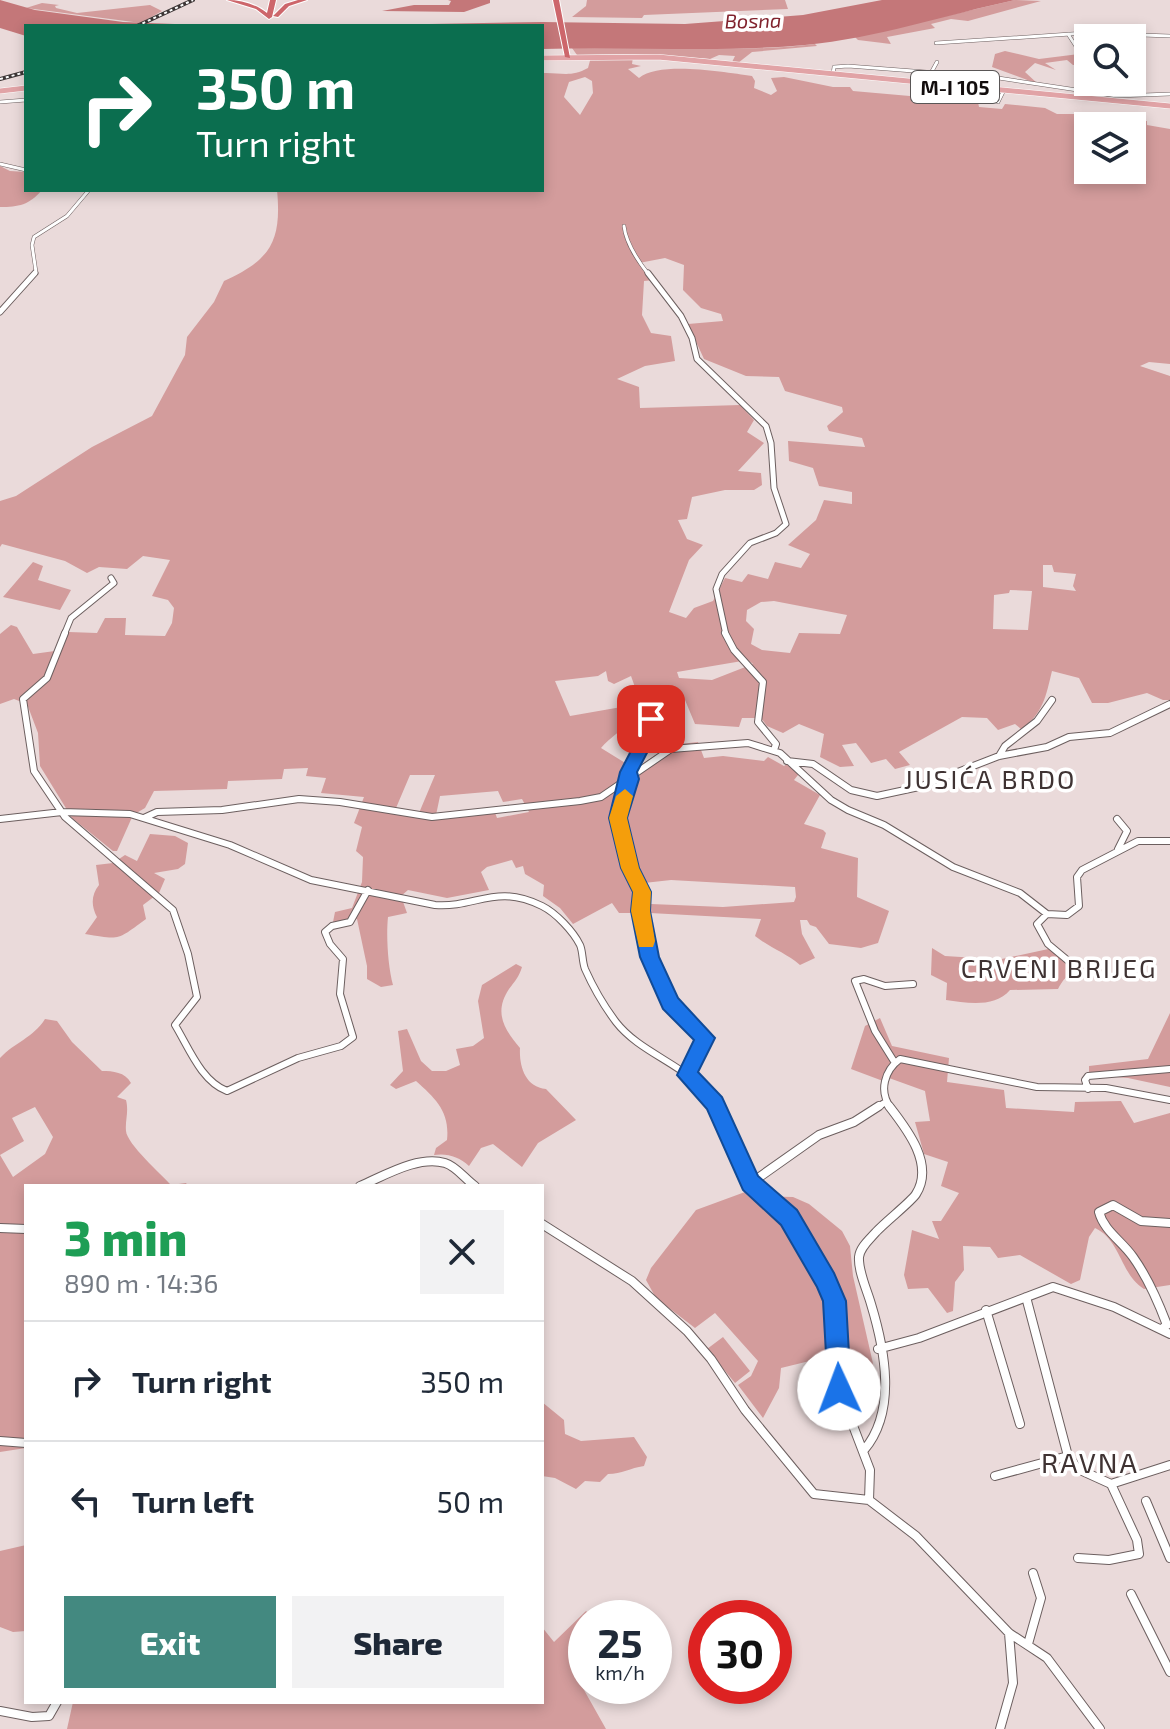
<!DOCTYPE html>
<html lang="en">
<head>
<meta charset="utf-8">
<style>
  body { margin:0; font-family:"Exo 2",sans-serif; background:#f2f2f3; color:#1f2937; height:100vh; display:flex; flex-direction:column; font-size:30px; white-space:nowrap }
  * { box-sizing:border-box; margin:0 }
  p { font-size:26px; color:#747a83 }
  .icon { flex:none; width:44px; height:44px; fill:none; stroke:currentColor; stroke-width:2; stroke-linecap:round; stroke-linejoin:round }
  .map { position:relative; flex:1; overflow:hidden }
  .side { position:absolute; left:24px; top:1184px; width:520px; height:520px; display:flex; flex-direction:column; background:#fff; border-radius:0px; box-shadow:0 4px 12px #0003 }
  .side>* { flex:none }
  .guide { position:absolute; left:24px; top:24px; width:520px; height:168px; border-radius:0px; box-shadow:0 4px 12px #0003; background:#0b6e4f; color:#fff; overflow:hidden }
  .buttons { position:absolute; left:1074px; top:24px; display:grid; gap:16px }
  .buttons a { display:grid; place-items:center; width:72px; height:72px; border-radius:0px; background:#fff; box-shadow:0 4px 12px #0003; font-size:40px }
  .speed { position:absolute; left:568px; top:1600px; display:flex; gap:16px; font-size:40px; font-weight:700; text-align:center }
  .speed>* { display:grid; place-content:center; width:104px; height:104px; border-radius:50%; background:#fff; box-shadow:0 4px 12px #0003; line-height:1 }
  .speed small { font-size:20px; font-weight:400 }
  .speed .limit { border:12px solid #d22; background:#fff; color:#111 }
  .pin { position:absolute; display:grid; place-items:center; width:68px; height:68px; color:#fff; margin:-34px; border-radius:16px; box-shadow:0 4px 12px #0006 }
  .me { position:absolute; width:88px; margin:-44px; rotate:358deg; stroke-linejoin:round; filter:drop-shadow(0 0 6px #0008) }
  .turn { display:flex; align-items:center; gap:28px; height:168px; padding:0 40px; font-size:36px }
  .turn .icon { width:104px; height:104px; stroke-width:2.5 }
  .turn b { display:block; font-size:56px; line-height:68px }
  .round { display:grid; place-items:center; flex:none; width:84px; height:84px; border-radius:0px; background:#f2f2f3 }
  .headline { display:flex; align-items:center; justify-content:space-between; height:136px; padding:0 40px }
  h1 { font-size:48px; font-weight:800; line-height:60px; color:#1e9e55 }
  .button { display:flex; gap:16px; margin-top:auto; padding:16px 40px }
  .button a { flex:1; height:92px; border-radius:0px; background:#438980; color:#fff; font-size:32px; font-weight:800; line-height:92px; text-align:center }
  .button a+a { background:#f2f2f3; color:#1f2937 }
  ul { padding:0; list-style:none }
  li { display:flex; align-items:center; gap:24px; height:120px; padding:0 40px; border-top:2px solid #e0e1e3 }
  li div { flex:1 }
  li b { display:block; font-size:30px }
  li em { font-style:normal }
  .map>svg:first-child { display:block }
  .green { fill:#d39c9c; fill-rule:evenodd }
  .water { fill:#c47779 }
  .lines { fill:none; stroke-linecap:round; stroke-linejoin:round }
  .minor-far3-casing { stroke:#6c5f5f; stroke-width:4 }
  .minor-far2-casing { stroke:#6c5f5f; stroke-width:7 }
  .minor-far1-casing { stroke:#6c5f5f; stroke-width:8 }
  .minor-casing { stroke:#6c5f5f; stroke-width:10 }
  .primary-casing { stroke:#fff; stroke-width:6 }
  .motorway-casing { stroke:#fff; stroke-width:2 }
  .minor-far3 { stroke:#fff; stroke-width:3 }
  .minor-far2 { stroke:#fff; stroke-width:5 }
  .minor-far1 { stroke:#fff; stroke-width:6 }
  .minor { stroke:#fff; stroke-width:8 }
  .primary { stroke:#e1a3a6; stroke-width:5 }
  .motorway { fill:#cd666b; fill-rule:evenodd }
  .rail-casing { stroke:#3d3636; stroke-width:4 }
  .rail { stroke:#fff; stroke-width:2; stroke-dasharray:3; stroke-linecap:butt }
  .route { fill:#1a73e8; stroke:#114b97; stroke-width:2 }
  .slow { fill:#f59e0b }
  .labels { text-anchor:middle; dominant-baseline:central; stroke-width:7; stroke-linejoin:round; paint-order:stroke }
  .far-water-label { font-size:20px; font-style:italic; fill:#81232e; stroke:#fff }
  .shield { fill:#fff; stroke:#595656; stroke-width:2 }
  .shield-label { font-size:20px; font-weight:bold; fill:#120d0d }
  .quarter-label { font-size:26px; letter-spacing:2px; fill:#3f3333; stroke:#fff }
  .near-neighbourhood-label { font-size:28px; letter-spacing:2px; fill:#3f3333; stroke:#fff }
</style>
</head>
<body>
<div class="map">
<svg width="1170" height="1729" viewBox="0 0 1170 1729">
  <rect width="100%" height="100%" fill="#eadada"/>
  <path class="green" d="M587,0h198l3,9 -144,6 -2,3 -70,-1 14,-11z
    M1015,0l26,1 -73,20 -17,-2 -20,5 4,4 -48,9 4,7 -33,-4 -3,-3z
    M42,3l17,2 -4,1 1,2 21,5 73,-8 12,6 -21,12 -115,-15z
    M815,44l2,2 -65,6 -14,11 -6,-1 3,-6 -16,-1 -9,4 -75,-5 -58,1 -5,-7c81,-3 162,6 243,-4z
    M1005,51l34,8 40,-5 8,11h-14l-6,-5 -22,3 11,7 -21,-7 -10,9 13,12 -46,-17 3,-13z
    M591,57h42l-1,7 9,2 -13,3 11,9c21,-17 84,-6 113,-2l3,5 -1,7 17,7 6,-4 -6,-13 13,-1 49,10h17l3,4 125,11 1,5 23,2 3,-5 40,4 12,6h44v2l16,1 1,5 29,-1v4l23,4v235l-21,-2 -9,4 30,10v324h-7l-16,-7 -39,10h-16l-13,-25 -27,-7c-6,25 -9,43 -31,58l-6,-5 -17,6 -11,-12 -25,-1 -63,35 11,13 -15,4 -9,-10 -15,4 -15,-20 -14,2 12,21 -14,1 -20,-10 4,-23 -25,-10 -16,9 -16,-7 -6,-8h-19l-3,9 -44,-3 -10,-24c-26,2 -67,29 -84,48l34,21 35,-24 28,-3 6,16 19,-2 41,5 4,-4 16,9 8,-5 10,9 -8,10 26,15 -16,29 19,6 3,3 -5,15 37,10 -1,39 32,14 -11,32 -17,5 -32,-4 -13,-17 -6,-2 -3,-5h-7l2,14 13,24 -15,7c-14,-12 -30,-17 -45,-29l6,-17 -111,-6 1,-9 72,3 71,-5 2,-5 -1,-10 -17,-1 -107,-6 -27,3 -1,30h-24l-7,-10 -39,21 -13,-16 -17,-12 1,-11 -19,-11 -2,-8 -7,2 -4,-8 -25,7 -6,5 8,18 -42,8 -39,-8 -7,6 6,17 -19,4c-2,19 0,50 5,68l-12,2 -14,-8v-13l-10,-47 -24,3 2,-10 17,-4 10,-26 1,-25 -7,-6 6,-24 -8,-4 10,-26 -43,-4 5,-15 -20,-2 2,-8 -24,1 -2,10 -54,2 -1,8 -73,2 -9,17 -12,7 -16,36h-4l-41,-33 -32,-52 -2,-33 -11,-29 -13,-5 -14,5v-70l11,-9 6,2 16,27 29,-4 7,-18 28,1 8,-15h21l-1,17 40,1 7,-13 2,-15 -6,-8 -16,-4 18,-36 -27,-4 -16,13 -28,-2 -12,6 -22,-12 -63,-17 -2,3v-46l16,-5 76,-49 60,-31 33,-61 2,-18 27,-35 10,-21c46,-21 58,-39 53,-91h265v-117c18,-1 28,5 46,-5zM585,77l7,4 1,12 -13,22 -16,-18 5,-15zM1088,126h44v44h-44zM665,258l19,7 -1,25 18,18 20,6 2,7 -35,3 16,35 42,17 33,1 6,14 57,16 1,5 -16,14 2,5 33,7 3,9 -77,-6 1,20 24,7 6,18 33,6v12l-28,-4 -8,20 -28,25 22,9 -9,14 -26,-6 -7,17 -20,-5 -6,8 -17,-4 -12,23 -19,7 -8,10 -17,-6 20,-52 14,-15 -16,-6 -9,-19 9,-1 5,-22 33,-7h29l8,-5 -1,-12 -23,-2 26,-28 -17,-11 7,-12 -14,-15 -100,3 -1,-21 -22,-8 28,-13 30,-5 -4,-25 -20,-3 -9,-18 2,-34 10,-1 -15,-17zM1043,565h9l2,7 22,2 -3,12 3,5 -33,-4zM1010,590l22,1 -4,39 -35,-1 1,-34 15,-2zM774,601l73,14 -7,19 -41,-1 -9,20 -28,-3 -11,-6 3,-15 -8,-8 1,-11 14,-8zM748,660l5,4 -41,16 -33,-2 -2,-6zM606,671l2,10 6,3 17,-8 5,14 9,1 5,11 -80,14 -15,-35 43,-5zM410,775h25l-16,38 -23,-5zM498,791l5,11 19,-3 7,13 -32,6 -3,-8 -58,5 4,-19z
    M0,166l10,5 16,1v18h16c-13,15 -23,17 -42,17z
    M33,562l10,4 -5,14 33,10 -11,20 -57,-13z
    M150,834l25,2 13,7 -3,21 -7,5 -24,4 11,6 -6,14 -16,12 3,14c-29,21 -24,21 -61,15l12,-17c-6,-11 -6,-22 2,-32l-3,-20 17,-2 12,-8 12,6z
    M932,948l13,8 32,2 1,6 75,-16 36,22c-17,1 -23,4 -31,19l-48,1c-15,18 -43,13 -64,10l1,-17 -16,-8z
    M516,964l6,3c-3,10 -7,14 -13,22 -16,24 -4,41 11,59 -1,18 5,39 26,41l30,31 -38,23 -16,24 -29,-23 -12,4 -12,18c-10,-9 -21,-13 -35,-11l2,-7 11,-8c3,-28 -11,-41 -31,-59l-20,8 -6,-4 13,-14 -5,-40 9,-2 14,32 11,10h14l14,-6 -4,-16 17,-3 11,-8 -6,-37 4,-16z
    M1170,1013v74l-42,-9 -39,-3v-9l59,-7z
    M880,1018l12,28 57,12 -2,24 57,8 2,18 68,4 1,-10 46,-1 13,22 36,-10v172l-26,4c-24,-15 -23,-49 -49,-61l-6,9 -9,43 -9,4 -51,-29 -22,3 -8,-11 -27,-1 1,24 -9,12 -2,29 -6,2 -19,-25 -20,1 -4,-14 8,-45 27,9 -7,-18h9l18,-28 -18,-7 7,-24 -24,-8 -9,-32 15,-1 -5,-30 -36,-13 -6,3 -32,-12 14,-43z
    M45,1019l12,2 15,21 30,29c11,0 23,1 29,12l-14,14 9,3c3,12 -1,20 0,31 1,13 35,43 45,54l15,-2 2,3h-162v262l-26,4v-297l13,22 32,-23 8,-17 -18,-30 -23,11 12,23 -24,14v-97c15,-16 33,-20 45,-39z
    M745,1192l11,4 37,1 16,7 33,27 8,15 3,30 24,105 -19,4 -10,-8 -2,-16 -16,-5 -49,12 -2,20 -16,30 -25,-33 13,-9 7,-15 -43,-48 -20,15 -39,-30 -10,-18 5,-12 45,-58z
    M723,1337l27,34 -15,12 -28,-34z
    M542,1402l22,18 1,14 16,7 53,-4 13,20 -3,9c-14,2 -22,8 -36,8l-8,8 -15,-1 -9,8 -21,-11 -13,-2z
    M26,1545v86l-13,1 -13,-5v-76z
    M586,1611l8,7h-8v43l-11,13 31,55h-539l6,-27h469v-75l12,15z"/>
  <path class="water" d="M0,0l35,10 88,12 103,4h-200v10l-26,-8z
    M448,0h42v3l-26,9 -82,-1 32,-6h35l2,-4z
    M882,0h133c-70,15 -138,38 -210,45 -87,8 -175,1 -263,4v-23h-220l220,-4 143,2 118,-9z"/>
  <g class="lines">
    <defs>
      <path id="minor-far3" d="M1068,34l20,31
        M936,43l149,-10 85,3
        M931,73l6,-11
        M833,74l1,-7 14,-1 144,11 125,19 53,-2
        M1083,96l5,-15
        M0,102l26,-2
        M998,102l5,-10
        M0,164l26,6
        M624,226c2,18 14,35 25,49
        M33,275l3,-3 -4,-27 2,-8 33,-21 22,-26"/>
      <path id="minor-far2" d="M648,273l33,43 11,22 5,21 69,67 5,17 3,45 12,36 -10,9 -26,10 -28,31 -6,15 10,46
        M0,312l35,-39
        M64,635l7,-17 43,-35 -3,-5"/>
      <path id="minor-far1" d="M65,633l-18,45 -24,21 11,72 31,46 108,93 15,44 9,43 -22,28c14,23 26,56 52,66l71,-33 43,-12 12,-9 -13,-43 3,-35 -13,-15 -5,-12 7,-6 18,-4 18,-32
        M725,633l9,17 29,32 -5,40 18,22 -2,6
        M999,756l6,-10 32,-25 15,-21
        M787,761l26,3 38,26 26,6 42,-9 80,-31 48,-9 22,-10 41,-4 60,-29
        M630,779c-2,-24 20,-43 20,-68
        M627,781l-9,37 12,50 12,24 -2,19 9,46 21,47 35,34 -18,37
        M144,818l13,-6 65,-2 77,-11 41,3 92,15 148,-16 21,-4 70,-48 77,-6 32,10 51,47 17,10 36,15 69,42 67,26 27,21 20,1 12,-9 -2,-29 5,-7 56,-29h32
        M0,819l62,-7 68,2 100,31 81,35 124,25c42,3 60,-22 107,1 14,7 31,25 38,39 3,7 2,16 5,24 8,18 19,37 31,53 27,35 81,45 101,86
        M1117,819l10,12 -9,18
        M1047,914l-10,10 11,20 30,25
        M895,1063l-20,-32 -20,-50 9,-2 21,7 28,-2
        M1088,1089l-3,-9 3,-4 82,-7
        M876,1108l10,-6
        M891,1108c-13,-17 -6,-38 9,-49l137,28 69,1 64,12"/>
      <path id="minor" d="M716,1106l35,77 38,35 46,83 4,88 31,81 -1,30 47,36 93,97 38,25 53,71
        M751,1183l68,-48 35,-13 25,-16
        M360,1186c24,-10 58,-31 85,-23 11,3 20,16 30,23
        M542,1224l90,57 55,50 24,28 34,51 69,84 55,6
        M0,1228l26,1
        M1026,1297l42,159 10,13 33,15 26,56 2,14 -30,6 -31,-2
        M986,1310l34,114
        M1163,1328l4,-3c-9,-24 -19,-47 -34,-68 -11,-16 -29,-26 -34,-45l14,-7 28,16 29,2
        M878,1349l41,-11 134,-51 61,20 56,27
        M0,1441l26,2
        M864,1450c33,-39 21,-100 7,-146 -4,-14 -13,-33 -12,-47 1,-10 11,-18 17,-25 10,-11 35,-30 40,-38 19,-30 -10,-66 -27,-88
        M995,1476l73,-20
        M1111,1484l59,-19
        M1146,1501l24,57
        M1131,1594l39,78
        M1028,1644l13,-46 -8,-25
        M0,1711l32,6 17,-1 8,-14
        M1000,1729l13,-46 -4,-50"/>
      <path id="primary" d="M542,58l116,-1 512,49
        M0,91l26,-3"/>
      <path id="motorway" d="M227,0c14,0 29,4 40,13l3,-13h6l-4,17 -3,2 -13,-10z
        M298,0h9l-18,6 -11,11 -5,-1 12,-12z
        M553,0h6l11,58 -5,-1z"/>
    </defs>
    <use href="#minor-far3" class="minor-far3-casing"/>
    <use href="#minor-far2" class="minor-far2-casing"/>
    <use href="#minor-far1" class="minor-far1-casing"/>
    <use href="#minor" class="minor-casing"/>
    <use href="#primary" class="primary-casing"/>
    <use href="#motorway" class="motorway-casing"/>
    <use href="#minor-far3" class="minor-far3"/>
    <use href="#minor-far2" class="minor-far2"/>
    <use href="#minor-far1" class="minor-far1"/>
    <use href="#minor" class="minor"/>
    <use href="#primary" class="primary"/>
    <use href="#motorway" class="motorway"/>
    <defs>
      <path id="rail" d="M137,26l56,-26
        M0,79l26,-7"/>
    </defs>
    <use href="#rail" class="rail-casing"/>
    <use href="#rail" class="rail"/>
  </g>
  <path class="route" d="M651,713l6,2 4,11 -24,46 2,7 -12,39 12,50 12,24 -1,19 9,46 19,41 37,40 -17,34 24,25 36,79 39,34 37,63 12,28 5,88 -3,9 -9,3 -8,-3 -3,-9 -5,-88 -6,-14 -36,-62 -38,-35 -36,-81 -30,-34 17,-35 -31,-31 -23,-52 -9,-46 2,-19 -12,-24 -12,-50 11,-46 24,-46 -1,-7z"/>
  <path class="slow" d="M625,789l8,7 -6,22 12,50 12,24 -1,19 5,30 -2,6h-14l-8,-36 2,-19 -12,-24 -12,-50 7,-22z"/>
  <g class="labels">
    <g class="far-water-label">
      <text transform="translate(753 20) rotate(-1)">Bosna</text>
    </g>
    <rect class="shield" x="911" y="71" width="88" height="32" rx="6"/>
    <g class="shield-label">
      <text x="955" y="87">M-I 105</text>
    </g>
    <g class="quarter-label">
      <text x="990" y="778">JUSIĆA BRDO</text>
      <text x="1059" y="967">CRVENI BRIJEG</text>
    </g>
    <g class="near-neighbourhood-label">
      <text x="1090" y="1462">RAVNA</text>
    </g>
  </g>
</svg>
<div class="buttons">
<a><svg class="icon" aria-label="search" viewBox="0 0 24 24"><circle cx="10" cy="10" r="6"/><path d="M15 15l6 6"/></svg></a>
<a><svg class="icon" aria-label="layers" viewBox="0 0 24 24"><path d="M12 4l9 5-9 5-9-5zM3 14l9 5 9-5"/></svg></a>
</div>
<div class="speed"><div>25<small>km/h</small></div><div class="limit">30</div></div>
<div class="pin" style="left:651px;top:719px;background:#d93025"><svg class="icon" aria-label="arrive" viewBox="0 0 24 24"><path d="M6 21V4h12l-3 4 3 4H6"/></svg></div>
<svg class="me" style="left:839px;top:1389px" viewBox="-20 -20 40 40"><circle r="19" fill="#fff"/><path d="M0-13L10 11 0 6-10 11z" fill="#1a73e8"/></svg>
<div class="guide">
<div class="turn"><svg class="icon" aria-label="right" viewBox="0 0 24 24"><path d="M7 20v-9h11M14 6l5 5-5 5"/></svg><div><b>350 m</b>Turn right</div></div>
</div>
<section class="side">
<div class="headline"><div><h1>3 min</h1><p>890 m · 14:36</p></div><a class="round"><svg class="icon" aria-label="close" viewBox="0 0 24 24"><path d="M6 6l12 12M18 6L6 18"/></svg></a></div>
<ul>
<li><svg class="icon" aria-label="right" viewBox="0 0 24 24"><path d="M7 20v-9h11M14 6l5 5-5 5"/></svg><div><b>Turn right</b></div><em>350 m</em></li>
<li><svg class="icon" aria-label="left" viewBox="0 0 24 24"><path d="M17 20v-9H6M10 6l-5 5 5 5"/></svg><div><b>Turn left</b></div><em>50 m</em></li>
</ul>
<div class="button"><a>Exit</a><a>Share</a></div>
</section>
</div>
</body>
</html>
